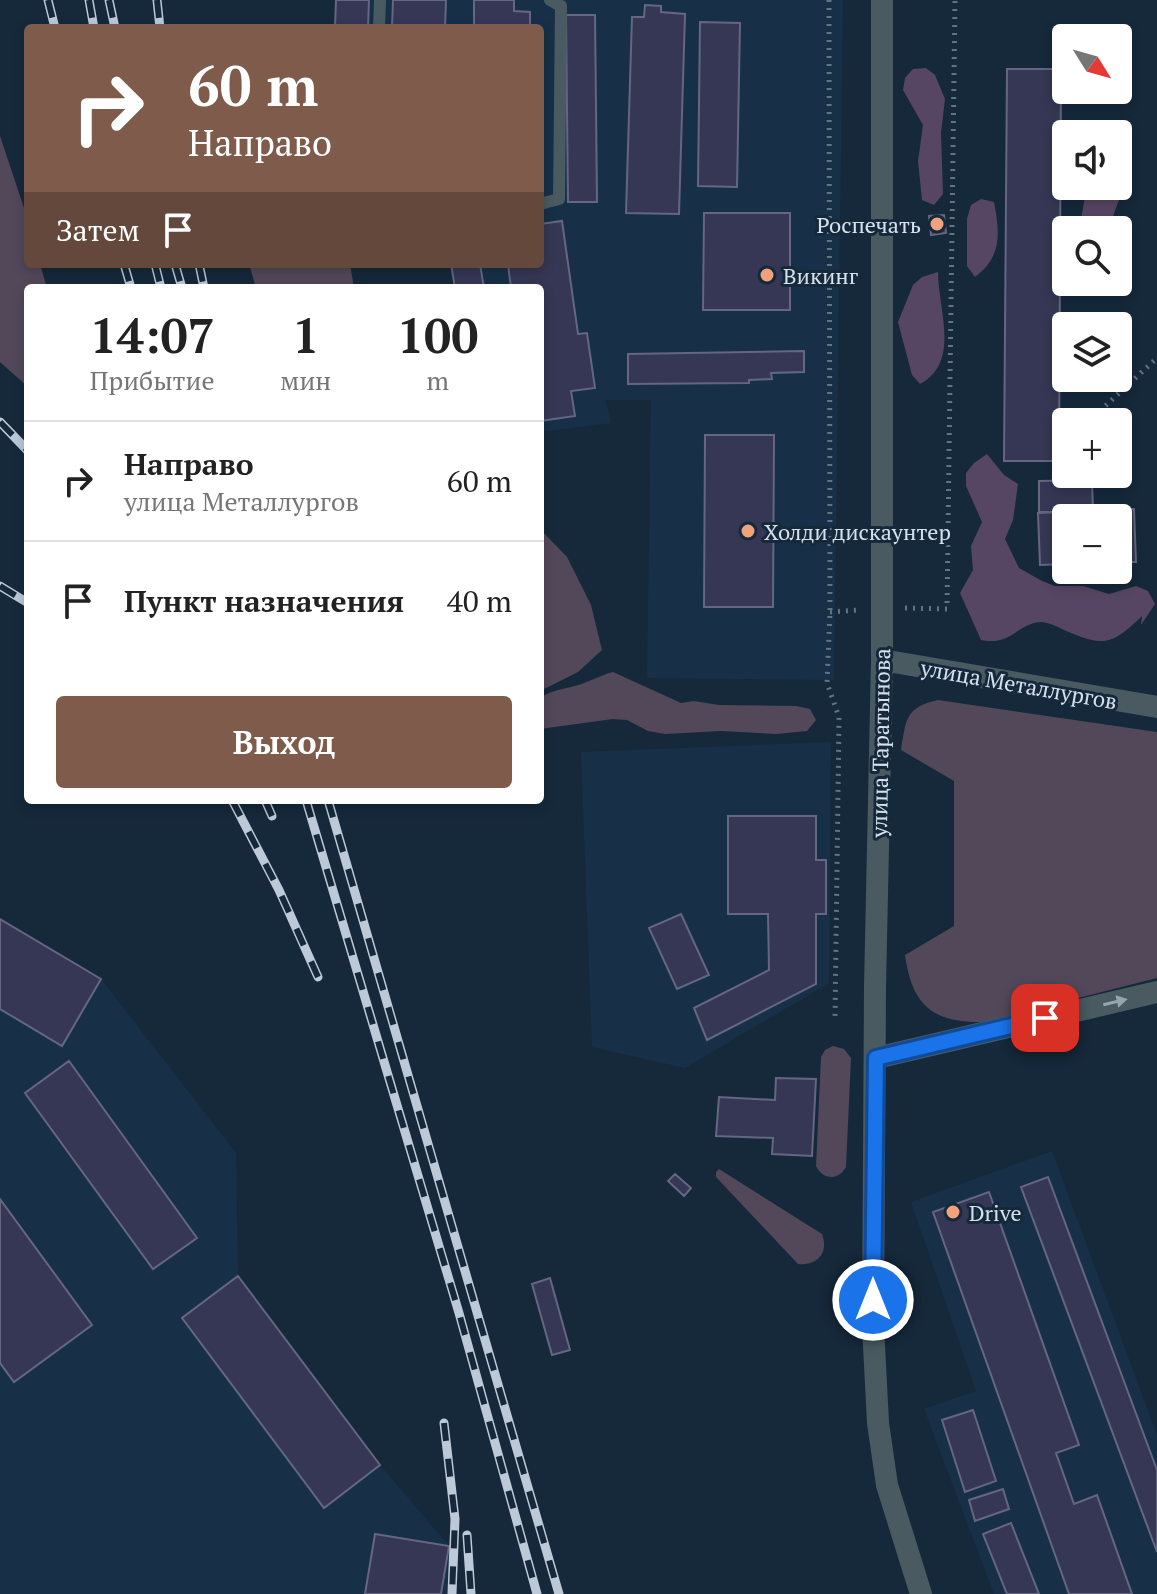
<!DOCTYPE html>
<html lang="ru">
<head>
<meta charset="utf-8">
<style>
  body { margin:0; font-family:"PT Serif",serif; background:#f6f6f6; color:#222; height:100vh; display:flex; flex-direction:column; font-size:30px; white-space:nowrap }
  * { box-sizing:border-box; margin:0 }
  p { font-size:26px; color:#767676 }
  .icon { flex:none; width:44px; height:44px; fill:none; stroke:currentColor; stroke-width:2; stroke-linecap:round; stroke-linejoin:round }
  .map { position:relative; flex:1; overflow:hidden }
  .details { position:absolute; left:24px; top:284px; width:520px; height:520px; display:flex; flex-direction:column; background:#fff; border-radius:8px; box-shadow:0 4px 12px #0003 }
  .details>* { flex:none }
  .hud { position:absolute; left:24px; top:24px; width:520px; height:244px; border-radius:8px; box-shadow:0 4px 12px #0003; background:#7f5b4b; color:#fff; overflow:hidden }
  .needle { width:52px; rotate:127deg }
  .buttons { position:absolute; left:1052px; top:24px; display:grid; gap:16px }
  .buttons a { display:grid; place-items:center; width:80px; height:80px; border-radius:8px; background:#fff; box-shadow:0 4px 12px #0003; font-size:40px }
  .pin { position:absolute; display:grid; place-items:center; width:68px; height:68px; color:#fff; margin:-34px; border-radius:16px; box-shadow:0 4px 12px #0006 }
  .me { position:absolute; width:88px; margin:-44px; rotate:0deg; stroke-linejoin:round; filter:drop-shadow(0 0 6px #0008) }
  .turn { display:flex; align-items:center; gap:28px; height:168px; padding:0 32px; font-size:36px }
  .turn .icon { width:104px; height:104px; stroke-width:2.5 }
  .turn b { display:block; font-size:56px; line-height:68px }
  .then { display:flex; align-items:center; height:76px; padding:0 32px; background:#0003; gap:16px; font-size:30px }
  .eta { display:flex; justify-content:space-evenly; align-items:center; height:136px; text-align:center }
  .eta b { font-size:48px; font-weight:700; line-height:56px }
  .primary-button { display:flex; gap:16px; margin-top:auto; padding:16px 32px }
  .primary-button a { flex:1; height:92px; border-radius:8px; background:#7f5b4b; color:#fff; font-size:32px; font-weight:700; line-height:92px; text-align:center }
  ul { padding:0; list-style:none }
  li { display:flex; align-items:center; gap:24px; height:120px; padding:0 32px; border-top:2px solid #e0e0e0 }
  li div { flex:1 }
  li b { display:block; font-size:30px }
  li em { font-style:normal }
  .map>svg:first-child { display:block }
  .built { fill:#173048 }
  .green { fill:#52485a }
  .forest { fill:#574663 }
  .building { fill:#353754; stroke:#646682; stroke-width:2 }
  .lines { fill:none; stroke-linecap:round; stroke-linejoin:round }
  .path { stroke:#627383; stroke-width:5; stroke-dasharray:2 6; stroke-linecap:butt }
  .service { stroke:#495b60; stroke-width:12 }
  .minor { stroke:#495b60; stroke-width:22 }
  .tertiary { stroke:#495b60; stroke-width:22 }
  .rail-casing { stroke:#bcc9d7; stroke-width:9 }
  .rail { stroke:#15293b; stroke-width:6; stroke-dasharray:18; stroke-linecap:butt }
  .oneway { fill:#96a5ae }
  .route-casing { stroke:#114b97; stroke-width:20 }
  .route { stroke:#1a73e8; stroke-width:14 }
  .poi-dot { fill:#f1a17d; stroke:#15293b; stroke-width:3 }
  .labels { text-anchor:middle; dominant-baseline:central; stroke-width:6; stroke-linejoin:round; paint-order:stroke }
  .poi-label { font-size:22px; fill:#d5e1ee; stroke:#15293b; text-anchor:start }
  .street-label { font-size:22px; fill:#d5e1ee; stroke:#15293b }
</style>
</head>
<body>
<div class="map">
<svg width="1157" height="1594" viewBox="0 0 1157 1594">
  <rect width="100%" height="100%" fill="#15293b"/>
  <path class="built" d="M336,0h507l-9,680 -187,-2 4,-278h-45l5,23 -71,9v-144h-85l-4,-24h89v-236h-205z
    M831,742l-2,241 -144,85 -93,-21 -11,-295z
    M0,919l101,60 135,174 2,123 142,189 69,81 3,48h-452z
    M1052,1151l105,284v159h-163l-70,-185 52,-18 -65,-189z"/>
  <path class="green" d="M0,136l28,84v44h12l7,24h-19v99l-28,-25z
    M249,264h101l4,24h-98z
    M540,529l27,28 24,48 11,45 -24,22 -38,19z
    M613,672l68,31 13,-2 25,4 77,1 14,3 6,11 -9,11 -31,3 -55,-3 -56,3 -17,-3 -21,-11 -14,-1 -73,10v-31c16,-11 33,-9 49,-17 9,-3 15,-7 24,-9z
    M938,700l219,32v246l-173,44c-52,1 -72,-17 -79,-67l49,-29v-145l-53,-31c5,-30 4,-43 37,-50z
    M833,1046l11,3 7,9 -5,109c-8,14 -23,13 -30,-1l5,-109 4,-7z
    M719,1169l103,65c7,18 -4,32 -24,30l-82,-87v-5z"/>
  <path class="forest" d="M926,68l9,7 10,24 -4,34 2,61 -9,11 -12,-5 -4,-39 5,-36 -20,-35 2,-12 8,-9z
    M1118,158c20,24 -9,48 -6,72h-33l8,-44h31z
    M981,199l13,3c6,31 8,55 -19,75l-8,-11v-47l4,-14z
    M938,272c0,37 23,90 -18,112l-8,-9 -14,-53 15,-37 9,-8z
    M987,454l17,21 14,9 -5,36 -8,19 14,29 23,13 13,5h28l26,8 27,-8 12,5 7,13 -14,21 1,-9c-31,30 -38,31 -78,14 -8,-4 -16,-8 -24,-8 -23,2 -29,24 -59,18l-21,-47 13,-23 -2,-24 11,-24 -16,-36v-13l8,-10z"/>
  <path class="building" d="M336,0h33l-1,28h-33z
    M393,0h53l-1,28h-53z
    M474,0h40v11l16,1v16h-56z
    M645,5l16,1v6l24,2 -6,200 -53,-1 6,-196h12z
    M566,15h29l2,187h-29z
    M700,22l40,1 -3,164 -39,-1z
    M1007,69h54l-2,392h-55z
    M704,213h86v97h-87z
    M944,215l2,18 -15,2 -2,-19z
    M562,221l16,113 9,-1 8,55 -24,3 4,25 -35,5v-133h-29l-3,-24h32v-40z
    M451,264h29l4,24h-29z
    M804,351v21l-33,1 1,6 -23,1v3l-121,1v-30z
    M705,435h69l-1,172h-69z
    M1092,480l1,32h-54v-31z
    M1134,509l2,53h-18v-44h-52v46l-26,1 -2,-52z
    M728,816h88v44h10v54h-10v70l-109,56 -13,-32 75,-38 -1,-56h-40z
    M681,914l28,61 -32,14 -28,-61z
    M0,919l101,60 -39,67 -62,-37z
    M69,1061l128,177 -44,31 -128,-176z
    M776,1078l40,1 -4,77 -40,-2 1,-16 -57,-2 3,-39 56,3z
    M675,1174l16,14 -7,8 -16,-15z
    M1048,1177l109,293v82l-136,-365z
    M989,1192l90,253 -23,8 18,51 23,-9 35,99h-63l-136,-382z
    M0,1199l92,126 -78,57 -14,-19z
    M238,1276l142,189 -56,43 -142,-190z
    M550,1278l20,72 -18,5 -20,-71z
    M973,1410l23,71 -31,11 -23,-72z
    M1003,1489l6,20 -34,12 -6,-21z
    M1011,1523l28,71h-32l-24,-60z
    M375,1534l74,12 -8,48h-76z"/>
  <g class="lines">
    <path class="path" d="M829,0l1,612 -3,71 12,34 -4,300
      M1088,422l69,-64
      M905,608l42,1 8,-609
      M830,612l29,-2"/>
    <path class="service" d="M379,28l1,-28
      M540,204l19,-5 2,-193 -11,-6"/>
    <path class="minor" d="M882,660l275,47
      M876,1058l281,-66"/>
    <path class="tertiary" d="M882,0v660l-7,327 -2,339 5,97 9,62 34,109"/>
    <defs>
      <path id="rail" d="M48,0l7,28
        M89,0l5,28
        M109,0l6,28
        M157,0l3,28
        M124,264l7,24
        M155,264l6,24
        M175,264l7,24
        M199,264l5,24
        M0,422l28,29
        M0,586l28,17
        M232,800l47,90 39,87
        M265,800l7,16
        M306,800l153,513 78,281
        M328,800l231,794
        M444,1423l11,96 -3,75
        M467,1535l4,59"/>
    </defs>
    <use href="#rail" class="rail-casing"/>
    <use href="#rail" class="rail"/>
  </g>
  <defs><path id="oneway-solid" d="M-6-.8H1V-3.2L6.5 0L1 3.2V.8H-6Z" transform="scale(2)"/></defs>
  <use class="oneway" href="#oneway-solid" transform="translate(1115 1002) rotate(-13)"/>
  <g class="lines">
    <defs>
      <path id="route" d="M873,1300l3,-242 169,-40"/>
    </defs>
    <use href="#route" class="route-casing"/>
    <use href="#route" class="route"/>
  </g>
  <g class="poi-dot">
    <circle cx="937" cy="224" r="8"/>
    <circle cx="767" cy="275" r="8"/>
    <circle cx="748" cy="531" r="8"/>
    <circle cx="953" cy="1212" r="8"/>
  </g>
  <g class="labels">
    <g class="poi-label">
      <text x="921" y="224" text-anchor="end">Роспечать</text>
      <text x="783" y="275">Викинг</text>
      <text x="764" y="531">Холди дискаунтер</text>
      <text x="969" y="1212">Drive</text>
    </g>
    <g class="street-label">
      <text transform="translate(1019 684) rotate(10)">улица Металлургов</text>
      <text transform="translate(880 743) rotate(-89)">улица Таратынова</text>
    </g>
  </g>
</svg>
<div class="buttons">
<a><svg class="needle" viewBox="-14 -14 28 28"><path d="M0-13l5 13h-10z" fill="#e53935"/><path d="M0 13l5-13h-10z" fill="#767676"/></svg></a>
<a><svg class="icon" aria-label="sound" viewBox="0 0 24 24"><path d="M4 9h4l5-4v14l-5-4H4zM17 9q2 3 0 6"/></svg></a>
<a><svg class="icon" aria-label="search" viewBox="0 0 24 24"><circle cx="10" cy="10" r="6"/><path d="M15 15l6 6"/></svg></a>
<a><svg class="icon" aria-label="layers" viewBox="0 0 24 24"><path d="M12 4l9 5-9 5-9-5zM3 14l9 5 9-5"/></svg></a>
<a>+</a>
<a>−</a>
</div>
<div class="pin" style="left:1045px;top:1018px;background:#d93025"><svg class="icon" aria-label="arrive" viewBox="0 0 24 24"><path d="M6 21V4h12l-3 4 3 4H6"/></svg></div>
<svg class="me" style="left:873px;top:1300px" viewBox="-20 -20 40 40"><circle r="17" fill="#1a73e8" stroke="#fff" stroke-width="3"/><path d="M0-11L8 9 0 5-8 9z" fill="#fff"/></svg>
<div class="hud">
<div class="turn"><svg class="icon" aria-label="right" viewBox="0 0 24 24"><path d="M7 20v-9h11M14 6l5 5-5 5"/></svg><div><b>60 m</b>Направо</div></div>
<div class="then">Затем<svg class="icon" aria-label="arrive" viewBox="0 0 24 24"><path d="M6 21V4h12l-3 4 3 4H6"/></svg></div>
</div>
<section class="details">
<div class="eta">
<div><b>14:07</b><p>Прибытие</p></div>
<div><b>1</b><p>мин</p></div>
<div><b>100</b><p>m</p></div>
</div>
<ul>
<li><svg class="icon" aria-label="right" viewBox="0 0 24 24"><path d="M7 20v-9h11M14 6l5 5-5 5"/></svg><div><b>Направо</b><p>улица Металлургов</p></div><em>60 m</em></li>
<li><svg class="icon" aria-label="arrive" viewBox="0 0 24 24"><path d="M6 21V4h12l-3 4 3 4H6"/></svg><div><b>Пункт назначения</b></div><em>40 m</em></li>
</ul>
<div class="primary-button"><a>Выход</a></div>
</section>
</div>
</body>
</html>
